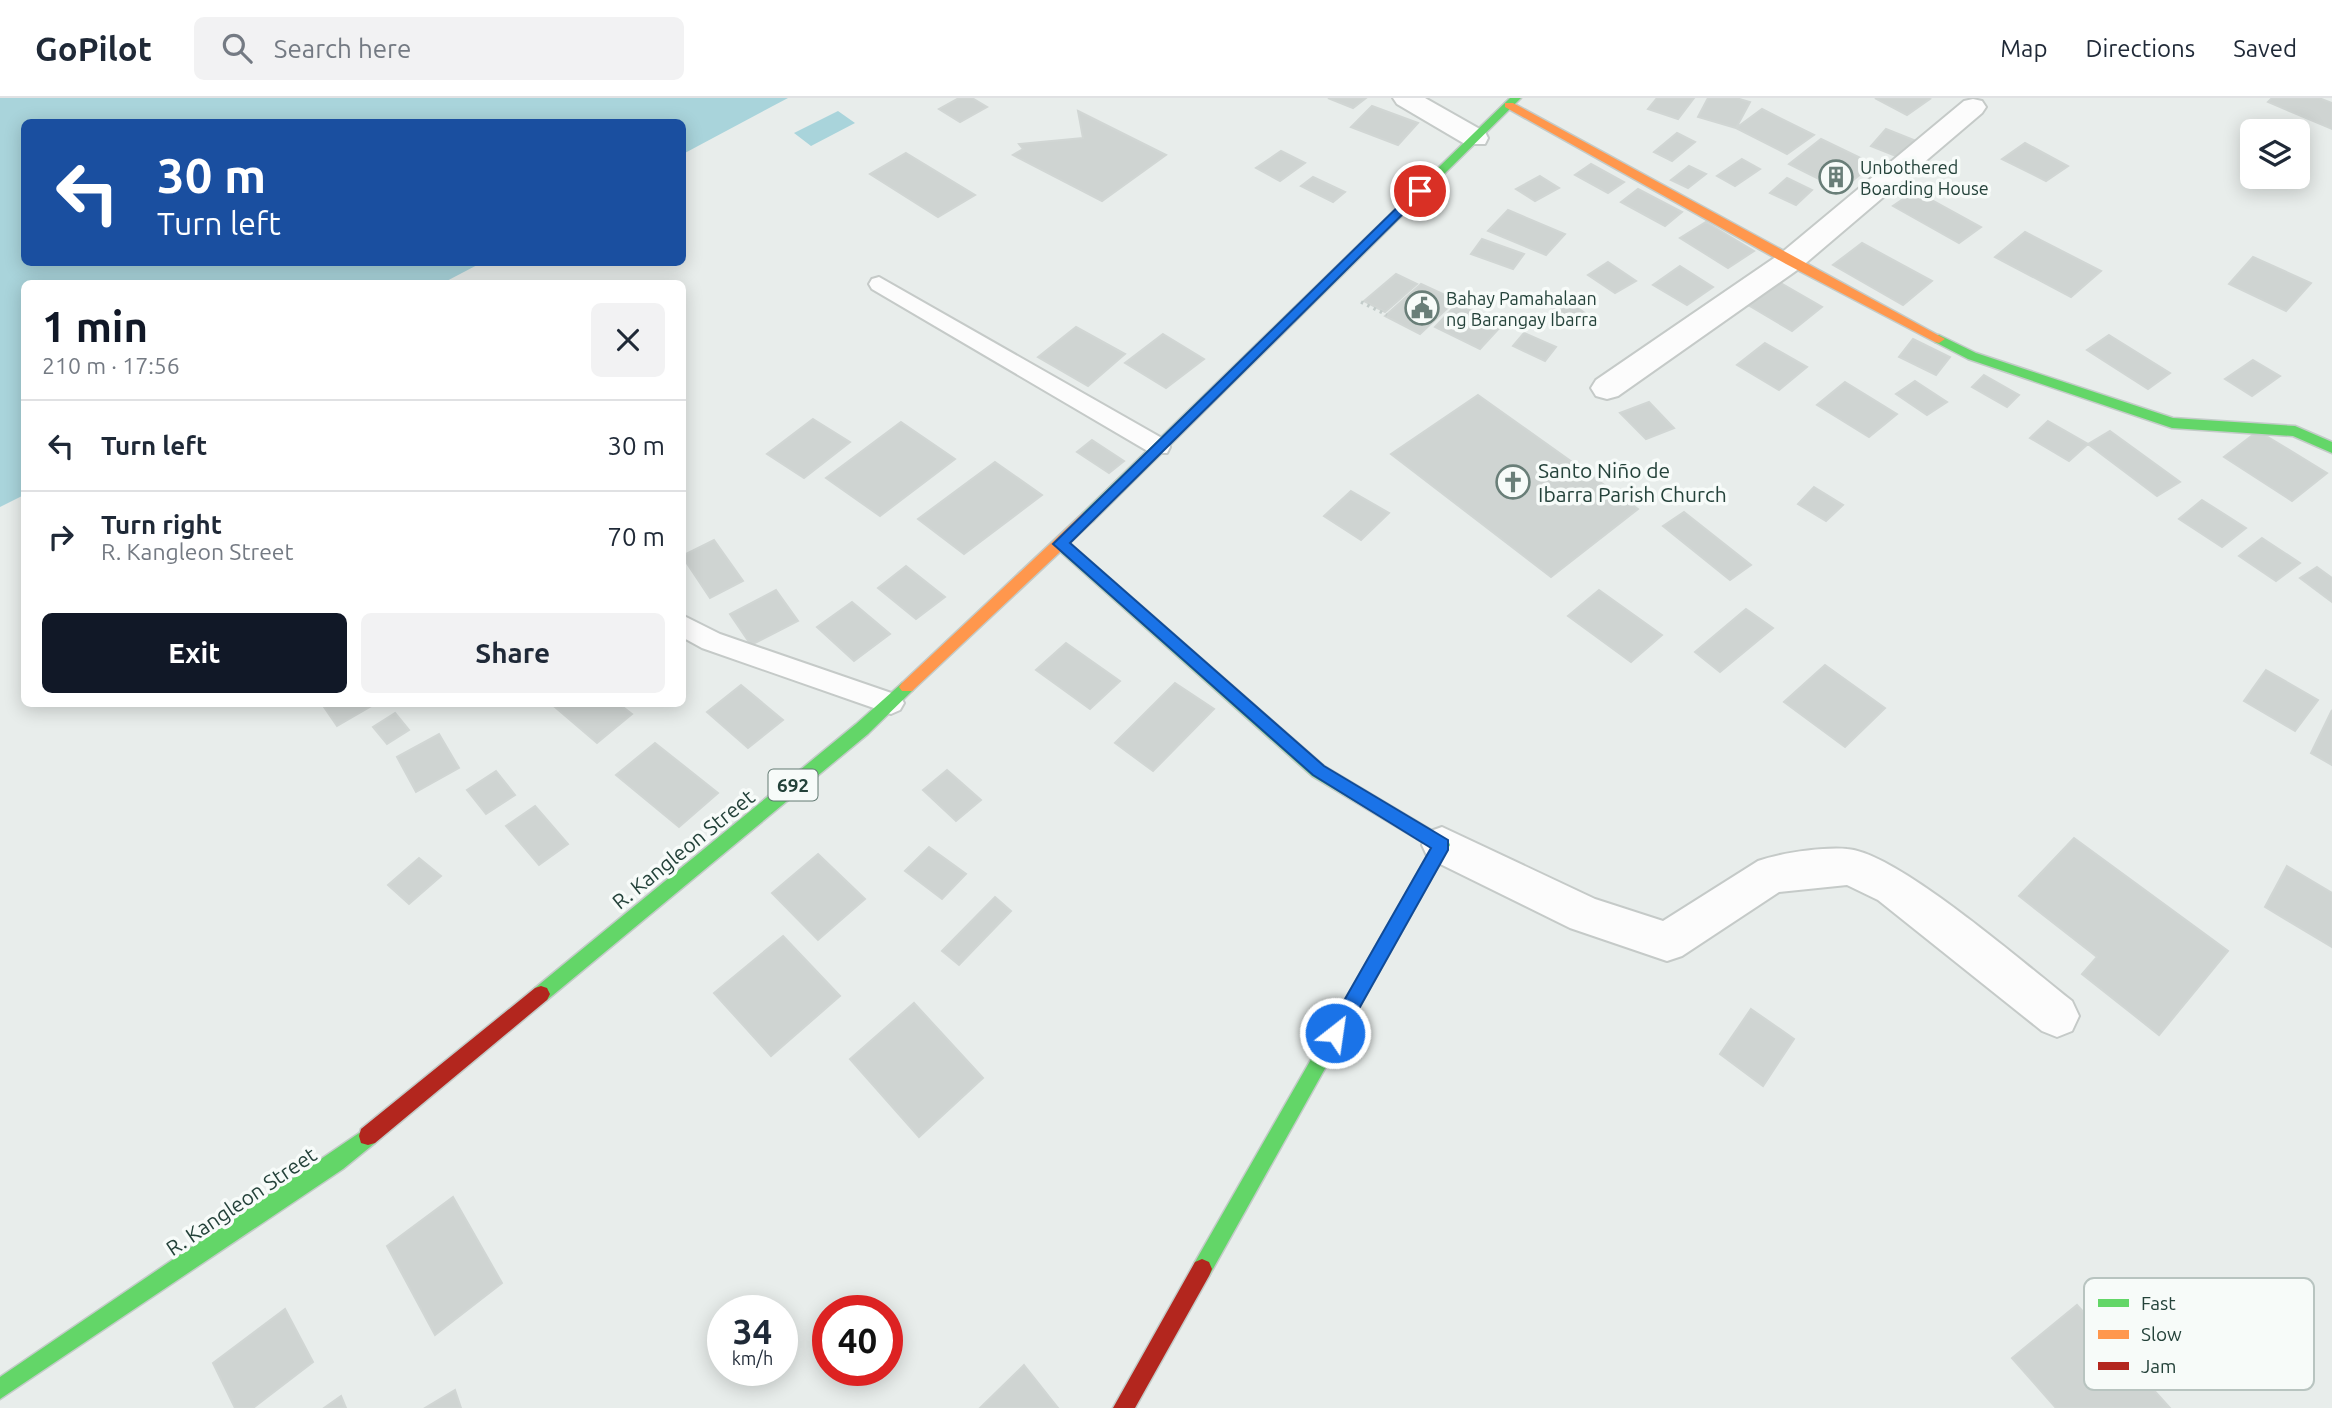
<!DOCTYPE html>
<html lang="en">
<head>
<meta charset="utf-8">
<style>
  body { margin:0; font-family:Ubuntu,sans-serif; background:#f2f2f3; color:#1f2937; height:100vh; display:flex; flex-direction:column; font-size:26px; white-space:nowrap }
  * { box-sizing:border-box; margin:0 }
  p { font-size:23px; color:#747a83 }
  .icon { flex:none; width:38px; height:38px; fill:none; stroke:currentColor; stroke-width:2; stroke-linecap:round; stroke-linejoin:round }
  .map { position:relative; flex:1; overflow:hidden }
  .panel { position:absolute; left:21px; top:182px; width:665px; height:427px; display:flex; flex-direction:column; background:#fff; border-radius:10px; box-shadow:0 4px 18px #0003 }
  .panel>* { flex:none }
  .top-card { position:absolute; left:21px; top:21px; width:665px; height:147px; border-radius:10px; box-shadow:0 4px 18px #0003; background:#1a4fa0; color:#fff; overflow:hidden }
  .controls { position:absolute; left:2240px; top:21px; display:grid; gap:14px }
  .controls a { display:grid; place-items:center; width:70px; height:70px; border-radius:10px; background:#fff; box-shadow:0 4px 18px #0003; font-size:35px }
  .speed { position:absolute; left:707px; top:1197px; display:flex; gap:14px; font-size:35px; font-weight:700; text-align:center }
  .speed>* { display:grid; place-content:center; width:91px; height:91px; border-radius:50%; background:#fff; box-shadow:0 4px 18px #0003; line-height:1 }
  .speed small { font-size:18px; font-weight:400 }
  .speed .limit { border:10px solid #d22; background:#fff; color:#111 }
  .pin { position:absolute; display:grid; place-items:center; width:60px; height:60px; color:#fff; margin:-30px; border:4px solid #fff; border-radius:50%; box-shadow:0 2px 7px #0007 }
  .me { position:absolute; width:77px; margin:-38px; rotate:30deg; stroke-linejoin:round; filter:drop-shadow(0 0 5px #0008) }
  .turn { display:flex; align-items:center; gap:24px; height:147px; padding:0 21px; font-size:32px }
  .turn .icon { width:91px; height:91px; stroke-width:2.5 }
  .turn b { display:block; font-size:49px; line-height:60px }
  .round { display:grid; place-items:center; flex:none; width:74px; height:74px; border-radius:10px; background:#f2f2f3 }
  .headline { display:flex; align-items:center; justify-content:space-between; height:119px; padding:0 21px }
  h1 { font-size:42px; font-weight:700; line-height:52px; color:#111827 }
  .cta { display:flex; gap:14px; margin-top:auto; padding:14px 21px }
  .cta a { flex:1; height:80px; border-radius:10px; background:#111827; color:#fff; font-size:28px; font-weight:700; line-height:80px; text-align:center }
  .cta a+a { background:#f2f2f3; color:#1f2937 }
  ul { padding:0; list-style:none }
  li { display:flex; align-items:center; gap:21px; height:91px; padding:0 21px; border-top:2px solid #e0e1e3 }
  li div { flex:1 }
  li b { display:block; font-size:26px }
  li em { font-style:normal }
  header { display:flex; align-items:center; gap:42px; box-sizing:border-box; height:98px; padding:0 35px; background:#fff; border-bottom:2px solid #e0e1e3 }
  header strong { font-size:33px }
  nav { display:flex; gap:38px; margin-inline-start:auto; font-size:24px }
  .search { width:490px; height:63px; background:#f2f2f3; display:flex; align-items:center; gap:18px; box-sizing:border-box; padding:0 24px; border-radius:10px; color:#747a83; font-size:26px }
  .map>svg:first-child { display:block }
  .water { fill:#a9d4db }
  .building { fill:#cfd4d2; stroke:#d1d6d4; stroke-width:2 }
  .lines { fill:none; stroke-linecap:round; stroke-linejoin:round }
  .lane-casing { stroke:#c5cac8; stroke-width:4 }
  .street-casing { stroke:#c5cac8; stroke-width:4 }
  .fast-casing { stroke:#c3cbc8; stroke-width:3 }
  .slow-casing { stroke:#c3cbc8; stroke-width:3 }
  .jam-casing { stroke:#c3cbc8; stroke-width:3 }
  .path { stroke:#c3ccca; stroke-width:3.5; stroke-dasharray:2.5 4.5; stroke-linecap:butt }
  .lane { fill:#fcfcfc; fill-rule:evenodd }
  .street { fill:#fcfcfc; fill-rule:evenodd }
  .fast { fill:#63d668; fill-rule:evenodd }
  .slow { fill:#ff974d; fill-rule:evenodd }
  .jam { fill:#b3261e; fill-rule:evenodd }
  .route { fill:#1a73e8; stroke:#114b97; stroke-width:2 }
  .labels { text-anchor:middle; dominant-baseline:central; stroke-width:7; stroke-linejoin:round; paint-order:stroke }
  .far-poi-label { font-size:18px; fill:#24423a; stroke:#f7fbf9; text-anchor:start }
  .shield { fill:#f7fbf9; stroke:#637a73; stroke-width:2 }
  .shield-label { font-size:19px; font-weight:bold; fill:#24423a }
  .poi-label { font-size:21px; fill:#24423a; stroke:#f7fbf9; text-anchor:start }
  .street-label { font-size:21px; fill:#24423a; stroke:#f7fbf9 }
  .key { fill:#f7fbf9; stroke:#b8c4c0; stroke-width:2 }
  .key-label { font-size:19px; fill:#24423a }
</style>
</head>
<body>
<header>
<strong>GoPilot</strong>
<div class="search"><svg class="icon" aria-label="search" viewBox="0 0 24 24"><circle cx="10" cy="10" r="6"/><path d="M15 15l6 6"/></svg>Search here</div>
<nav><a>Map</a><a>Directions</a><a>Saved</a></nav>
</header>
<div class="map">
<svg width="2332" height="1310" viewBox="0 0 2332 1310">
  <rect width="100%" height="100%" fill="#e8edeb"/>
  <path class="water" d="M0,0h788l-105,56 -1,-32h-658v140l457,1 -40,21h-417v211l-24,12z
    M838,13l17,12 -44,23 -17,-13z"/>
  <path class="building" d="M959,0h13l15,9 -27,15 -21,-13z
    M1328,0h38l-13,10z
    M1657,0h37l-16,21 -30,-10z
    M1708,0h28l14,4 -14,26 -38,-11z
    M1875,0h53l2,1 -23,16z
    M2272,0h47l13,5v26l-64,-27z
    M1372,8l46,17 -20,22 -47,-18z
    M1762,11l52,26 -27,19 -51,-26z
    M1078,13l88,44 -64,46 -89,-46 10,-6 -4,-5 64,-6z
    M1886,31l30,12 -15,17 -30,-12z
    M1677,35l18,9 -23,19 -18,-9z
    M1821,41l52,25 -32,26 -52,-26z
    M2025,45l43,23 -22,15 -44,-22z
    M1281,53l24,12 -25,18 -24,-13z
    M906,55l69,42 -37,22 -68,-43z
    M1742,61l18,10 -25,17 -18,-10z
    M1591,66l33,18 -16,11 -33,-18z
    M1689,68l17,8 -18,14 -17,-8z
    M1540,78l19,12 -24,13 -19,-12z
    M1313,79l32,15 -12,10 -32,-16z
    M1787,80l25,12 -16,15 -26,-12z
    M1638,91l44,23 -17,14 -44,-24z
    M1915,93l66,36 -22,16 -66,-37z
    M1508,112l57,24 -19,21 -58,-24z
    M1706,124l48,29 -26,17 -48,-30z
    M2025,134l76,39 -30,26 -76,-40z
    M1482,141l42,15 -11,15 -42,-15z
    M1862,145l70,38 -29,24 -70,-40z
    M2253,159l58,26 -25,28 -57,-27z
    M1608,164l28,19 -21,12 -27,-18z
    M1680,168l33,21 -26,18 -34,-20z
    M1396,176l21,10 -32,28 -21,-11z
    M1779,184l43,25 -30,24 -44,-26z
    M1421,186l35,16 -36,34 -35,-18z
    M1564,199l26,20 -15,8 -26,-19z
    M1457,206l45,21 -22,24 -45,-22z
    M1076,229l49,27 -37,32 -50,-29z
    M1524,235l32,14 -11,14 -32,-15z
    M1163,236l41,25 -38,29 -41,-25z
    M2109,237l61,38 -22,16 -61,-39z
    M1913,241l37,18 -14,18 -37,-18z
    M1765,245l42,24 -28,23 -42,-25z
    M2253,262l27,16 -28,20 -27,-17z
    M1984,277l35,20 -12,12 -35,-20z
    M1915,283l32,21 -20,13 -31,-21z
    M1845,284l52,32 -28,23 -52,-32z
    M1478,297l160,114 -87,68 -160,-123z
    M1649,304l25,26 -28,11 -26,-26z
    M813,321l37,23 -46,36 -37,-24z
    M2048,323l40,23 -19,17 -39,-23z
    M901,324l54,37 -75,57 -54,-38z
    M2110,333l70,51 -23,14 -69,-52z
    M2258,333l69,42 -35,28 -68,-44z
    M1092,342l32,21 -15,12 -32,-21z
    M995,364l47,33 -78,59 -46,-35z
    M1814,389l29,18 -17,16 -28,-17z
    M1351,393l38,22 -28,27 -37,-24z
    M2202,402l44,28 -24,19 -43,-28z
    M1684,414l67,53 -21,15 -67,-54z
    M2262,440l38,25 -24,18 -37,-25z
    M714,442l29,41 -33,17 -28,-42z
    M906,468l39,31 -29,22 -38,-31z
    M2317,469l15,11v24l-32,-24z
    M776,492l22,31 -47,24 -21,-31z
    M1599,492l63,45 -31,27 -63,-46z
    M852,504l38,32 -36,27 -37,-34z
    M1746,511l27,19 -53,44 -25,-20z
    M1066,545l54,38 -30,28 -54,-39z
    M1825,567l60,43 -40,39 -61,-45z
    M2266,572l52,30 -23,31 -51,-30z
    M1175,585l39,26 -61,62 -38,-28z
    M741,587l42,35 -35,28 -41,-36z
    M322,606h50l1,1 -36,21z
    M559,606h60l13,10 -35,29 -42,-36z
    M2332,612v55l-21,-12z
    M395,615l14,17 -22,14 -14,-17z
    M439,636l20,34 -43,24 -19,-35z
    M655,645l63,50 -39,34 -63,-52z
    M947,672l34,30 -25,21 -33,-31z
    M496,673l19,24 -29,19 -19,-24z
    M535,708l33,38 -29,21 -33,-39z
    M2074,740l154,113 -69,84 -77,-61 15,-17 -78,-61z
    M929,749l37,27 -24,25 -37,-28z
    M818,756l47,45 -47,41 -46,-47z
    M419,760l22,18 -32,28 -21,-19z
    M2287,768l45,27v54l-67,-40z
    M995,799l16,14 -52,54 -17,-14z
    M783,838l57,60 -69,60 -57,-63z
    M914,905l69,75 -64,59 -69,-78z
    M1751,911l43,30 -31,47 -43,-32z
    M453,1099l49,86 -67,52 -48,-89z
    M2077,1207l93,103h-114l-44,-50z
    M285,1211l28,53 -60,46h-18l-22,-45z
    M1024,1267l34,43h-78z
    M455,1292l6,18h-36z
    M341,1298l5,12h-22z"/>
  <g class="lines">
    <defs>
      <path id="lane" d="M879,179l288,164 3,6 -3,6h-16l-279,-164 -3,-5 3,-5z
        M682,517l38,19 180,62 4,7 -4,7 -9,4 -189,-66 -20,-11z"/>
      <path id="street" d="M1393,0h32l60,34 3,6 -3,6h-20l-68,-40z
        M1973,1l9,2 4,6 -4,6 -182,155 -182,128 -11,3 -11,-3 -5,-8 5,-8 184,-126 184,-153z
        M1442,729l153,72 68,22 95,-60c22,-8 65,-14 89,-12 50,3 181,118 225,152l7,15 -7,15 -15,6 -15,-6 -164,-131 -31,-15 -68,7 -97,64 -15,5 -97,-33 -142,-70 -6,-13 6,-13z"/>
      <path id="fast" d="M1510,0h11l-428,423h-10l-2,-4 2,-4z
        M1939,237l37,18 197,65 122,8 37,16v11l-39,-17 -121,-8 -204,-69 -33,-17v-6z
        M1061,441l5,1 258,226 124,74 2,5 -241,431 -7,3 -7,-3 -3,-7 3,-7 237,-414 -120,-72 -256,-228 -2,-4 2,-4z
        M907,583l5,2 3,4 -3,4 -44,43 -321,266 -6,2 -6,-2 -3,-6 3,-6 321,-264 46,-41z
        M368,1029l7,2 2,7 -2,7 -32,26 -343,230v-22z"/>
      <path id="slow" d="M1505,5h8l432,236 -6,4 -4,-1 -149,-78 -281,-157z
        M1088,414l5,1 2,4 -2,4 -181,170h-10l-3,-4 3,-4 181,-170z"/>
      <path id="jam" d="M541,888l6,2 3,6 -3,6 -172,143 -7,2 -7,-2 -2,-7 2,-7 174,-141z
        M1202,1161l7,3 3,7 -3,7 -74,132h-22l82,-146z"/>
    </defs>
    <use href="#lane" class="lane-casing"/>
    <use href="#street" class="street-casing"/>
    <use href="#fast" class="fast-casing"/>
    <use href="#slow" class="slow-casing"/>
    <use href="#jam" class="jam-casing"/>
    <path class="path" d="M1361,204l26,13"/>
    <use href="#lane" class="lane"/>
    <use href="#street" class="street"/>
    <use href="#fast" class="fast"/>
    <use href="#slow" class="slow"/>
    <use href="#jam" class="jam"/>
  </g>
  <path class="route" d="M1416,91l10,2 -356,352 254,223 124,74v10l-106,189 -7,2 -6,-2 -3,-6 3,-6 102,-179 -118,-73 -260,-231z"/>
  <defs>
    <symbol id="building-ring" viewBox="-11 -11 22 22"><circle r="9.5" fill="#f7fbf9" stroke="#697e78" stroke-width="1.5"/><path d="M-4-6H4V6H1V3H-1V6H-4ZM-2.5-4.3h1.7v1.8h-1.7ZM.8-4.3h1.7v1.8H.8ZM-2.5-1h1.7V.8h-1.7ZM.8-1h1.7V.8H.8Z" fill="#697e78"/></symbol>
    <symbol id="civic-ring" viewBox="-11 -11 22 22"><circle r="9.5" fill="#f7fbf9" stroke="#697e78" stroke-width="1.5"/><path d="M-.6-6.5H3V-4.5H.6V-3L4-1V1h2V6H-6V1h2V-1L-.6-3ZM-1.2 2.5V6h2.4V2.5Z" fill="#697e78"/></symbol>
    <symbol id="church-ring" viewBox="-11 -11 22 22"><circle r="9.5" fill="#f7fbf9" stroke="#697e78" stroke-width="1.5"/><path d="M-1.2-6h2.4v3.5h3.3v2.4h-3.3V6h-2.4V-.1h-3.3v-2.4h3.3Z" fill="#697e78"/></symbol>
  </defs>
  <g fill-rule="evenodd">
    <use href="#building-ring" x="1817" y="60" width="38" height="38"/>
    <use href="#civic-ring" x="1403" y="191" width="38" height="38"/>
    <use href="#church-ring" x="1494" y="365" width="38" height="38"/>
  </g>
  <g class="labels">
    <g class="far-poi-label">
      <text x="1860" y="69">Unbothered<tspan x="1860" dy="21">Boarding House</tspan></text>
      <text x="1446" y="200">Bahay Pamahalaan<tspan x="1446" dy="21">ng Barangay Ibarra</tspan></text>
    </g>
    <rect class="shield" x="768.5" y="671.5" width="49" height="31" rx="5"/>
    <g class="shield-label">
      <text x="793" y="687">692</text>
    </g>
    <g class="poi-label">
      <text x="1538" y="372">Santo Niño de<tspan x="1538" dy="24">Ibarra Parish Church</tspan></text>
    </g>
    <g class="street-label">
      <text transform="translate(683 751) rotate(-39)">R. Kangleon Street</text>
      <text transform="translate(241 1103) rotate(-34)">R. Kangleon Street</text>
    </g>
  </g>
  <rect x="2084" y="1180" width="230" height="112" rx="10" class="key"/>
  <rect x="2098" y="1201" width="31" height="8" fill="#63d668"/>
  <rect x="2098" y="1232" width="31" height="9" fill="#ff974d"/>
  <rect x="2098" y="1264" width="31" height="8" fill="#b3261e"/>
  <g class="key-label">
    <text x="2141" y="1212">Fast</text>
    <text x="2141" y="1243">Slow</text>
    <text x="2141" y="1275">Jam</text>
  </g>
</svg>
<div class="controls">
<a><svg class="icon" aria-label="layers" viewBox="0 0 24 24"><path d="M12 4l9 5-9 5-9-5zM3 14l9 5 9-5"/></svg></a>
</div>
<div class="speed"><div>34<small>km/h</small></div><div class="limit">40</div></div>
<div class="pin" style="left:1420px;top:93px;background:#d93025"><svg class="icon" aria-label="arrive" viewBox="0 0 24 24"><path d="M6 21V4h12l-3 4 3 4H6"/></svg></div>
<svg class="me" style="left:1335px;top:935px" viewBox="-20 -20 40 40"><circle r="17" fill="#1a73e8" stroke="#fff" stroke-width="3"/><path d="M0-11L8 9 0 5-8 9z" fill="#fff"/></svg>
<div class="top-card">
<div class="turn"><svg class="icon" aria-label="left" viewBox="0 0 24 24"><path d="M17 20v-9H6M10 6l-5 5 5 5"/></svg><div><b>30 m</b>Turn left</div></div>
</div>
<section class="panel">
<div class="headline"><div><h1>1 min</h1><p>210 m · 17:56</p></div><a class="round"><svg class="icon" aria-label="close" viewBox="0 0 24 24"><path d="M6 6l12 12M18 6L6 18"/></svg></a></div>
<ul>
<li><svg class="icon" aria-label="left" viewBox="0 0 24 24"><path d="M17 20v-9H6M10 6l-5 5 5 5"/></svg><div><b>Turn left</b></div><em>30 m</em></li>
<li><svg class="icon" aria-label="right" viewBox="0 0 24 24"><path d="M7 20v-9h11M14 6l5 5-5 5"/></svg><div><b>Turn right</b><p>R. Kangleon Street</p></div><em>70 m</em></li>
</ul>
<div class="cta"><a>Exit</a><a>Share</a></div>
</section>
</div>
</body>
</html>
